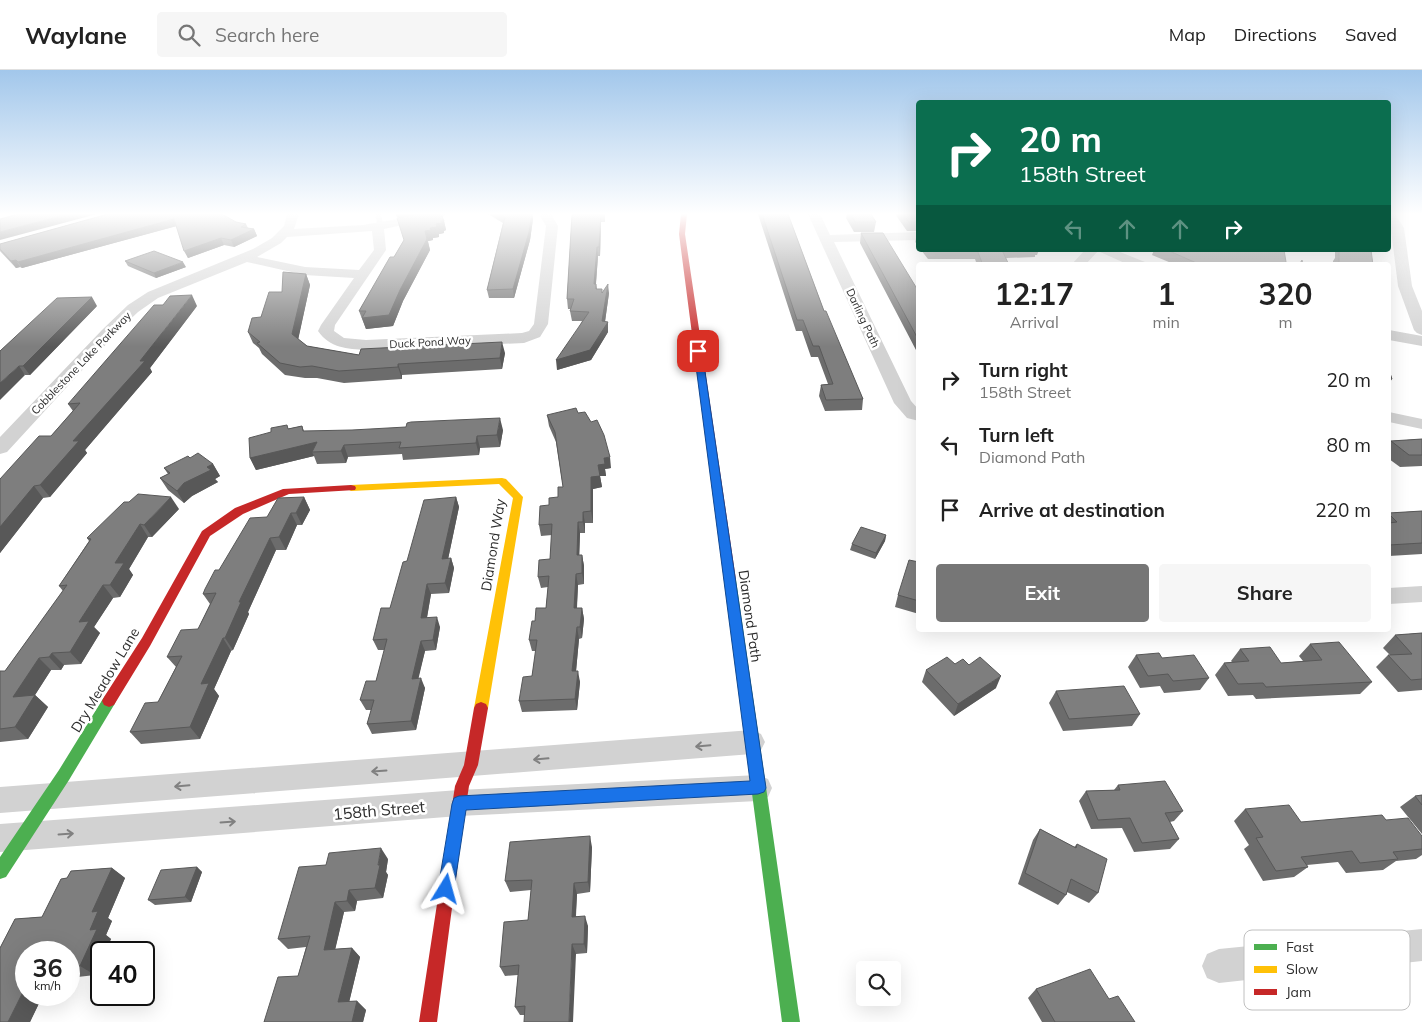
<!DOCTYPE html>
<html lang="en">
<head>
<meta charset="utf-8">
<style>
  body { margin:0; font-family:Mulish,sans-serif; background:#f6f6f6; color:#222; height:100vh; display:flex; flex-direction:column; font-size:19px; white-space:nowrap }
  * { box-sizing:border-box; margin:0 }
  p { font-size:16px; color:#767676 }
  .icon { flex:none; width:28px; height:28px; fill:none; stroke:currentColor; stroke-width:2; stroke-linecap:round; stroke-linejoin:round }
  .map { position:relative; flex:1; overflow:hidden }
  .drawer { position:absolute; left:916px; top:192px; width:475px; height:370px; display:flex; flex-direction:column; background:#fff; border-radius:5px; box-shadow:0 5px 20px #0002 }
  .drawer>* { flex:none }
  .guide { position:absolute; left:916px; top:30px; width:475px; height:152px; border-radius:5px; box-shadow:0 5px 20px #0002; background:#0b6e4f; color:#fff; overflow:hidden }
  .fabs { position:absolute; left:856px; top:891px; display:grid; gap:10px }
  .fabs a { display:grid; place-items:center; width:45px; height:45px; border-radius:5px; background:#fff; box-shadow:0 5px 20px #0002; font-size:25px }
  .speed { position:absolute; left:15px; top:871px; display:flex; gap:10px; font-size:25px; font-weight:700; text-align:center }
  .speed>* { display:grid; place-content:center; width:65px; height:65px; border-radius:50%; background:#fff; box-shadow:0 5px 20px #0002; line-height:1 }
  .speed small { font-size:12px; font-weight:400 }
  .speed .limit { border:2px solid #111; border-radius:8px; background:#fff; color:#111 }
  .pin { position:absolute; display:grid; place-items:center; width:42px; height:42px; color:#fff; margin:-21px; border-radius:10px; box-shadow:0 2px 8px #0006 }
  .me { position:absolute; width:55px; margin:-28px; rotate:8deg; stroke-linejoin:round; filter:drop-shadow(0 0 4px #0008) }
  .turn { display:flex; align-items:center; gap:18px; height:105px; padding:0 20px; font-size:22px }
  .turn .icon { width:65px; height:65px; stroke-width:2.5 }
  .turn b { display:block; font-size:35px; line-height:42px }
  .lanes { display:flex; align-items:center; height:48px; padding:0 20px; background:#0003; justify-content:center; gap:25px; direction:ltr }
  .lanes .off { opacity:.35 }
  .eta { display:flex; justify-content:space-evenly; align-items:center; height:85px; text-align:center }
  .eta b { font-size:30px; font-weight:700; line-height:35px }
  .button { display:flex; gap:10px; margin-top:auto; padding:10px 20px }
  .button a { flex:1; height:58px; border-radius:5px; background:#767676; color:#fff; font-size:20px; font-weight:700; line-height:58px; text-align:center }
  .button a+a { background:#f6f6f6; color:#222 }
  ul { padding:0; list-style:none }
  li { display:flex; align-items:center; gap:15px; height:65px; padding:0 20px }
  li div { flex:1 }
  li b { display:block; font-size:19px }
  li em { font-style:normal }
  header { display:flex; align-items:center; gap:30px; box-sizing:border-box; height:70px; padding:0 25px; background:#fff; border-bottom:1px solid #e0e0e0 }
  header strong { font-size:24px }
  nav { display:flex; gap:28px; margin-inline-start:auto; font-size:18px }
  .search { width:350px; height:45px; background:#f6f6f6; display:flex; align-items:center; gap:12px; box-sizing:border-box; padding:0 18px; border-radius:5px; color:#767676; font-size:19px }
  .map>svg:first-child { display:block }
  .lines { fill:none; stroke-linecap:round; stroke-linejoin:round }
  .lane { fill:#d2d2d2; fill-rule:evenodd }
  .street { fill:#d2d2d2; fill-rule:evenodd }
  .fast { fill:#4caf50; fill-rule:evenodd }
  .slow { fill:#ffc107; fill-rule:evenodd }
  .jam { fill:#c62828; fill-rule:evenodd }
  .wall { fill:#6c6c6c }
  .shaded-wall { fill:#585858 }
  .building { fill:#7e7e7e; stroke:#585858 }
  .oneway { stroke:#808080 }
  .route { fill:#1a73e8; stroke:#114b97 }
  .labels { text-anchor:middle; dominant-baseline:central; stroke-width:5; stroke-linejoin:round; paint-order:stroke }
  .far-street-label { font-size:11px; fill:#2d2d2d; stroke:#fff }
  .street-label { font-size:14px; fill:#2d2d2d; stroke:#fff }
  .near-street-label { font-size:16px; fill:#2d2d2d; stroke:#fff }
  .key { fill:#fff; stroke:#c0c0c0; stroke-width:1 }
  .key-label { font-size:14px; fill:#2d2d2d }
</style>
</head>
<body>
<header>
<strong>Waylane</strong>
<div class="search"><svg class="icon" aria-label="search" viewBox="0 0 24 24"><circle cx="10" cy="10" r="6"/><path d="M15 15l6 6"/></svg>Search here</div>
<nav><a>Map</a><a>Directions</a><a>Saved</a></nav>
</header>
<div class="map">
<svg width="1422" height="952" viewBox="0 0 1422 952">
  <rect width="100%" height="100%" fill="#fff"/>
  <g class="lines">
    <path class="lane" d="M375,144h6l2,9 -3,5 -5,-1 2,-4z"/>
    <path class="street" d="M287,144h12l-5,15 69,-4 64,-11h19l-2,2 -60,13 2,21 -51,75 -1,6 10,7 22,2 156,-7 7,-2 5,-7 12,-98 -7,-12h12l7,12 -10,98 -8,13 -16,6 -158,7c-19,-1 -36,-2 -48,-19l3,-6 33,-47 -49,-3 -58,-13 -89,36 -20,14 -17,16 -114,124 -7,2v-17l102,-107 26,-25 20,-13 105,-43 19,-11 12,-12zM372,161l2,19 -15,20 -54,-3 -48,-10 24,-14 6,-6z
      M808,144h12l10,21 89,-3v8l-85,2 77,159 8,9v11l-12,-3 -13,-15z
      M1389,144h6l9,14 8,58 10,25v24l-5,-2 -3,-3 -16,-44z
      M1085,180h30l30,12 2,3h-18l-31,-14 -13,14h-14z
      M1389,260l33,6v10l-33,-6z
      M1389,342l33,7v10l-33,-7z
      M1422,516v16l-33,2v-16z
      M752,660l9,4 4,8 -4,8 -9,4 -752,59v-26z
      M758,705l10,4 4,9 -4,9 -10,4 -299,15 -459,36v-28l459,-34z
      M1422,859v32l-203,22 -12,-5 -5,-12 5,-12 12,-5z"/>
    <path class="fast" d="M730,506l4,1 2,3 64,442h-18l-58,-442 2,-3z
      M109,625l5,2 2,4 -2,4 -45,75 -63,97 -6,2v-22l59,-87 45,-73z"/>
    <path class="slow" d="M502,408l4,1 17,18 -35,211 -2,4 -5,2 -5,-2 -2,-4 39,-210 -14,-14 -148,7 -5,-3 5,-3z"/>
    <path class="jam" d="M681,144h6l-2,20 51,346 -2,3h-8l-2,-3 -45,-346z
      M351,415l4,1 1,2 -1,2 -66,4 -46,20 -33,22 -60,110 -36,59 -5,2 -5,-2 -2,-4 2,-4 38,-59 60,-107 33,-23 48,-19z
      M481,632l5,2 2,4 -10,57 -9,21 -7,46 -25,190h-18l36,-236 9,-21 10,-57 2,-4z"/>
  </g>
  <path class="wall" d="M108,144l128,8 10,2 2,4 6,1 3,7 -23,11 -10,-2 -36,13 -12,-32 -154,42 -2,-1 -4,1 -16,-17v-7z
    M395,144h46l3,7 2,9 -2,1v2l-5,1v3l-6,1v2l-5,1 2,9 -27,51 -10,25 -27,3 -7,-18 35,-54 10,-17 -2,-23h-5l-1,-2z
    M488,144h44l1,5 -3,21 -16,58h-25l-2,-8 16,-67z
    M572,144h33v8h-4l-1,34h-2l-2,28 1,5 5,3 7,1 -4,29h3v10l-17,28 -34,10 25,-49h-10l-2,-10 1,-2h-3l-1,-10z
    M758,144h30l36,97 39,88 -1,11 -37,1 -6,-15 2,-11 7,-1 -10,-27h-7l-9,-26h-6z
    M847,144h24l5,8 -2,10h-20l-8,-14z
    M895,144h24v17h-12z
    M861,163l58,59v58h-3l-56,-107z
    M917,163h2v13l-4,-4z
    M921,180h118l-2,5h-2v2l-29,1 3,7h-32l-2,-6h-47z
    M1154,180h132l-1,1 -1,-1 1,15h-109l-24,-10z
    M1335,180h36l2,15h-40v-4l2,-3z
    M125,191l61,6 -30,11 -28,-12z
    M306,204l4,11 -12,54 9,7 52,9 146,-2 -3,16 -100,6v4l-58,4 -27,-5h-12l-20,-3 -23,-21 -3,-6 -6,-5 -5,-11 34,-40z
    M97,236l-67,69h-5l-25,-24z
    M197,236l-47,62 2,4 -67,78 2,3 -37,44 -7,1 -43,55v-74l51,-43 22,-25 -5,-7z
    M1389,300l3,9 -3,5z
    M547,345l64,53 -6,1 1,7h-6l2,11 -9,2v34h-8v10h-5l-1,22h3l2,11v18l-6,1 -1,23h5l2,11 -2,19 -3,1 -3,32 4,11 -3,28 -55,2 -3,-11 13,-25 4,-25h-4l-3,-11 6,-19 11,-13 2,-21 -7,1 -3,-11 12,-18 2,-24 -11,1 -2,-11 10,-20 9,-8 5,-10 -7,-45 -7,-16z
    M302,356l2,5 199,-1 -3,17 -20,1 -1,7 -76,5 -1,-6 -54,3 -2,6 -29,1 -3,-8 -58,14 -6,-12 21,-26z
    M1422,369v27l-22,1 -11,-8v-15l2,-3z
    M190,388l23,6 7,12 -5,3 3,3 -26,14 -8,7 -16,-13 -8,-12 8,-4 -4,-6z
    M304,427l6,13 -8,15h-5l-11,25h-10l-28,62 1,2 -16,36 -2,1 -17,38 5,7 -19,43 -59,5 -11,-12 28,-30 18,-35 -9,-10 31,-28 12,-25 -7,-10 16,-24z
    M456,427l3,10 -11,52 3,-1 3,10 -5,25 -18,1 -4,24 13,9 -4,23 -11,1 -7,27 7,10 -9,42 -44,4 -5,-10 4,-14h-5l-6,-10 16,-19 9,-31h-7l-5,-10 17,-32 17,-47z
    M179,439l-27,28h-4l-19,32 4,6 -13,22 -7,1 -19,29 6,6 -19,31 -17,1 -3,5h-10l-16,25 13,12 -20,32 -28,3v-71h5l58,-80 -4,-5 30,-45 -2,-3z
    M1422,441v43l-33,2v-43z
    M886,465l-1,6 -10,18 -25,-9 2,-6z
    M919,492v52l-24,-7 3,-12z
    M1422,563v57l-24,2 -22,-25 12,-12h2l-7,-7 12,-13z
    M1310,574l62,38 -12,12 -104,5 -3,-4 -25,1 -13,-21 9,-12 8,-1 -1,-1 9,-12 41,14 22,-2 -4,-5z
    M1136,585l26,3 47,20 -9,12 -36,3 -4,-7 -20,2 -12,-21z
    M955,594l41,24 -42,28 -32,-34 4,-12z
    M1056,621l84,23 -8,12 -69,5 -14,-28z
    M1118,715l65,26 -9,10 -4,1 9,17 -9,10 -36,3 -12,-24 -31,1 -12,-28 7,-10 28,-1z
    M1422,725v39l-22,-27 15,-11z
    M1245,739l56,13 85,-2 36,16v19l-6,4 -20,2 -13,9 -37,3 -8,-11 -31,3 1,2 -14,10 -31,4 -19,-32 5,-4 -15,-24z
    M1040,759l34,18 3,-3 21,49 -9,10 -22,-11 -1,3 -8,10 -40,-21 15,-44z
    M592,777l-2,45 -13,2 -1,22 12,10 -1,27 -11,1 -51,61h-5l-5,-8 3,-32 -13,1 -5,-9 28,-47 3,-30 -21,2 -5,-11z
    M388,789l-2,13 2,3 -5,23 -26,3 -2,10 -11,1 -9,37 17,-1 8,9 -11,45 8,-1 9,9 -3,12h-99l34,-46 8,-29 -18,2 -10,-10z
    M197,797l5,5 -11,30 -36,3 -7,-5z
    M112,798l13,10 -17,40 4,3 -6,14 5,4 -6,13h-4v8l-6,15 -26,3v-26h-43v43h17l-13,27h-30v-74l15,-29 27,-2 19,-38 6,-1 4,-7z
    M1036,919l73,10 26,23h-93l-14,-24z"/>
  <path class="shaded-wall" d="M69,144h28l-97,26v-8z
    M396,144h29l-28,3z
    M532,144l1,5 -3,21 -16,58 -1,-9z
    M601,144v8l-1,34 -1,-9z
    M174,149l3,7 -155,42 -4,-6z
    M441,151h3l2,9 -2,1v2l-5,1v3l-6,1v2l-5,1 -3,-10z
    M254,159l3,7 -23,11 -3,-7z
    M221,168l3,7 -36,13 -4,-7z
    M427,169l3,11 -27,51 -10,25 -27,3 -4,-11 38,-28z
    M597,177l1,9 -3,38 -1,-10z
    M16,190l4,7 -4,1 -5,-7z
    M183,192l3,5 -30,11 -2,-5z
    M306,204l4,11 -13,60 -5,-11z
    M608,214l1,9 -5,35 4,-6v10l-17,28 -34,10 -1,-10 46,-39z
    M192,225l5,11 -47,62 2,4 -67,78 2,3 -37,44 -10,-12 33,-44 67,-80z
    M92,227l5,9 -67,69 -7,-9z
    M502,272l3,11 -3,16 -2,-11z
    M398,294l4,11v4l-4,-12z
    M19,296l6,9 -25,25v-17z
    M500,348l3,12 -3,17 -3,-12z
    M477,366l3,12 -1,7 -3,-12z
    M317,372l-5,10 2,4 -58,14 -6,-12z
    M344,375l4,12 -2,6 -5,-12z
    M610,387l1,11 -6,1 1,7h-6l2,11 -9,2v34l-2,-12v-34l7,-12 6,-7z
    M213,394l7,12 -5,3 3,3 -26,14 -8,7 -7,-12 7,-8 23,-16z
    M34,416l9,12 -43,55v-26z
    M171,427l8,12 -27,28 -8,-12z
    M304,427l6,13 -8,15 -6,-12z
    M456,427l3,10 -13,62 -4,-10z
    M583,442l2,11v10l-2,-11z
    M291,443l6,12 -11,25 -7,-13z
    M578,452l2,11 -1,33 -2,-11z
    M140,454l8,13 -19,32 4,6 -13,22 -10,-12 5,-22z
    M886,465l-1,6 -10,18 1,-6z
    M270,468l6,12 -28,62 1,2 -16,36 -8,-12 14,-36z
    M582,485l2,11v18l-2,-11z
    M451,488l3,10 -5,25 -4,-10z
    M576,504l2,11 -2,35 -2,-12z
    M427,514l4,10 -6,34 -4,-10z
    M103,515l10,13 -19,29 6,6 -19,31 -11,-12 9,-30z
    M582,538l2,11 -2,19 -2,-11z
    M437,547l3,10 -4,23 -3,-10z
    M577,557l2,12 -4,43 -3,-11z
    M223,568l8,13 -17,38 5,7 -19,43 -10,-12 11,-43z
    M421,571l4,10 -9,38 -4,-10z
    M52,583l12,12 -3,5 -12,-13z
    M39,588l12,12 -25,39 -13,-12z
    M578,601l2,11 -3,28 -2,-11z
    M1001,606l-5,12 -42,28 4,-12z
    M421,608l4,10 -9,42 -5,-9z
    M35,625l13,12 -20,32 -13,-12z
    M590,766l2,11 -2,45 -2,-10z
    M381,778l7,11 -2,13 2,3 -5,23 -8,-10 3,-23z
    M197,797l5,5 -11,30 -6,-5z
    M112,798l13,10 -17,40 4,3 -6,14 5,4 -6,13h-4v8l-6,15 -15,-9 12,-54z
    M574,813l3,11 -2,32 -3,-9z
    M349,820l8,11 -2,10 -8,-10z
    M335,832l9,10 -11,47 -9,-9z
    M585,846l3,10 -1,27 -3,-9z
    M572,874l4,10 -3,68h-4z
    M352,878l8,9 -13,54 -9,-9z
    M26,916v9h17l-13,27h-22z
    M357,931l9,9 -3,12h-11z"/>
  <path class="building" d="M18,144h51l-69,18v-13z
    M108,144h114l14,8 10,2 -5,3 13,2 -23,11 -10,-2 -37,13 -10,-32 -156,43 -2,-2 -5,1 -11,-12v-5z
    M416,144h25l3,7h-3l1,2 -6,1 1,3 -7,1 1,2 -6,1 2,8 -27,51 -11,25 -27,3 4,-7h-7l31,-54h4l10,-17 -7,-22z
    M499,144h33l-3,18 -16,57 -26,1 18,-73z
    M572,144h29l-2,33h-2l-3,37h2v5h6v4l6,-9 -6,37 6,1 -18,28 -34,10 33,-48 -19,-1 4,-12h-7z
    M762,144h26l36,97h2l37,88 -37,1 -5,-15 12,-1 -14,-38h-6l-10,-26h-6z
    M851,144h20l5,8h-21z
    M903,144h16v8h-10z
    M861,163h22l36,59v47h-1z
    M969,180h33l7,15h-26l-6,-15z
    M1167,180h117l2,12 -2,3h-83z
    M1340,180h31l2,15h-34v-14z
    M154,181l29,11 -29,11 -29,-12z
    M1302,190l1,5h-4z
    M283,202l23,2 -14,60 15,12 52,9 2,-6 141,-7 -2,16 -102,6v3l-59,4 -27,-5 -12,1 -20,-4 -23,-20 3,-1 -12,-10 4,-14 9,-1 8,-25h13z
    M192,225l-52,66h5l-72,80h6l-39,44 -6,1 -34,41v-48l39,-43h12l29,-33 -12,1 86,-99h9l7,-9z
    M92,227l-69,69h-4l-19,17v-32l57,-53z
    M1389,300l3,9h-3z
    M576,338l2,5 7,-1 6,10 6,-2 7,15 6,22 -6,1 1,6 -7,1 2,11 -9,1v34l-8,1v10h-5l-1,33h5v18l-6,1 -2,34h8l-2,19h-3l-5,44h6l-3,28 -56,2 4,-24 9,-1 5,-36h-8l3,-19h3l1,-13h10l3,-32 -11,1 1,-17 11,-1 2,-35 -13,1 1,-19 9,-1v-7l9,-1v-10h5l-8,-55 -8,-17z
    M500,348l-3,17 -20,1 -1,7 -77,5 2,-6 -57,3 -3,6 -29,1 5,-10 -67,16 -1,-20 22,-6v-4l16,-3 1,4 14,-3 1,5 49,-1 54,-3 1,-4 4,-1z
    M1422,369v16h-13l-18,-14z
    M198,383l15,11 -6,3 4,3 -27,13 -7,8 -17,-13 10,-5 -6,-5 24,-12 2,2z
    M138,424l33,3 -27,28 -4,-1 -25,39h9l-14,22h-7l-24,37 10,-1 -19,31 -18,1 -3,4 -10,1 -26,39 22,-2 -20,32 -15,2v-58h5l62,-86 -8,1 32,-47 -4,-1 37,-36h5z
    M304,427l-8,16h-5l-12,24 -9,1 -31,64h2l-16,36h-2l-22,46 8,-1 -19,44 -60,5 15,-29 13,-1 24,-46 -15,1 14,-27 17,-1 18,-36 -13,1 2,-5 10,-19h4l31,-52 17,-1 11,-19z
    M456,427l-14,62 9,-1 -6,25 -18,1 -6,34 16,-1 -4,23 -12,1 -9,38 9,-1 -10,43 -44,3 7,-24h-14l6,-19h10l11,-42 -14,1 8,-32h9l13,-46 4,-1 17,-61z
    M1422,441v32l-33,2v-22l8,-1 -8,-8v-1z
    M861,457l25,8 -10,18 -24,-9z
    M909,490l10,2v39l-21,-6z
    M1422,563v46l-11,1 -23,-25 24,-1 -17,-19z
    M1339,572l33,40 -106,5 -3,-4 -25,1 -14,-21 25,-2 -9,-12 30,-2 11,16 41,-3 -12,-16z
    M1159,583l3,5 32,-3 15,23 -36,3 -5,-7 -20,2 -12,-21z
    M947,587l8,7 8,-5 6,6 11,-8 21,19 -43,28 -32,-34z
    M1124,616l16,28 -71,5 -13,-28z
    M1165,711l18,30 -18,2 14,26 -37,4 -12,-25 -32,2 -12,-29 34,-1 -2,-5z
    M1422,725v10l-7,-9z
    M1289,735l12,17 81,-7 4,5 22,-2 14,18v13l-29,3 5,7 -38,4 -8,-12 -51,6 7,10 -32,4 -20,-33 7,-1 -18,-28z
    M1040,759l36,19 1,-4 30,15 -9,34 -27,-14 -5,16 -41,-22z
    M590,766l-2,46 -14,1 -2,34 13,-1 -1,28h-12l-3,78h-45l1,-16 -10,1 4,-42 -19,2 4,-45 24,-2 4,-40 -27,1 5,-39z
    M381,778l-3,17h2l-5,23 -26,2 -2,11 -12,1 -11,48 28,-2 -14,54 19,-1 -5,21h-88l14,-45 20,-1 12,-40 -32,3 21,-72 27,-2 3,-12z
    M197,797l-12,30 -37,3 13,-30z
    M112,798l-20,44 6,-1 -8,19 7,-1 -17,37 -11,1v-15h-43v34l-18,36h-8v-74l15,-29 27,-2 19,-38 6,-1 4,-7z
    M1090,899l19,30 9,-3 17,26h-80l-19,-33z"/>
  <defs><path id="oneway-shaft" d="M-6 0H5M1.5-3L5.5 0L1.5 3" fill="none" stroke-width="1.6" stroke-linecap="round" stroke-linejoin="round" transform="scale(1.25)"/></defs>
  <g class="oneway">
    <use href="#oneway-shaft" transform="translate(703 676) rotate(175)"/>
    <use href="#oneway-shaft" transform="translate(541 689) rotate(175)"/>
    <use href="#oneway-shaft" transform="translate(379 701) rotate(176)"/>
    <use href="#oneway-shaft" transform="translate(182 716) rotate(175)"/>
    <use href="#oneway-shaft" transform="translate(228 752) rotate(-4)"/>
    <use href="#oneway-shaft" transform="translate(66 764) rotate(-4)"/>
  </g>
  <linearGradient id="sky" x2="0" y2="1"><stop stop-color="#a2c7eb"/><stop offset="0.52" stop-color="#fff"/><stop offset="1" stop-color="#fff" stop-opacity="0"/></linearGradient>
  <rect width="1422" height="277" fill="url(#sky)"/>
  <path class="route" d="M698,278l4,3 64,437 -2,4 -6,2 -292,16 -12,79 -2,6 -6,2 -6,-2 -2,-6 14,-85 2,-6 5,-2 291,-15 -56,-430z"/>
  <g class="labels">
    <g class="far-street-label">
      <text transform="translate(863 248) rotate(65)">Darling Path</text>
      <text transform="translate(430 272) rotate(-3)">Duck Pond Way</text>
      <text transform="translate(81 293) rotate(-46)">Cobblestone Lake Parkway</text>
    </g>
    <g class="street-label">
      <text transform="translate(493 475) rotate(-81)">Diamond Way</text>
      <text transform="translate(750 546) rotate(82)">Diamond Path</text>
      <text transform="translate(105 610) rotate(-59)">Dry Meadow Lane</text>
    </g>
    <g class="near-street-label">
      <text transform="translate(379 740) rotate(-5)">158th Street</text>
    </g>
  </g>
  <rect x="1244" y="860" width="166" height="80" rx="8" class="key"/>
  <rect x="1254" y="874" width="23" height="6" fill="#4caf50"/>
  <rect x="1254" y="896" width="23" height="7" fill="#ffc107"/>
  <rect x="1254" y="919" width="23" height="6" fill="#c62828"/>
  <g class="key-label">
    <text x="1286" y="882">Fast</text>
    <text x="1286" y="904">Slow</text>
    <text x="1286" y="927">Jam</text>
  </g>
</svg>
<div class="fabs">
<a><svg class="icon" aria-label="search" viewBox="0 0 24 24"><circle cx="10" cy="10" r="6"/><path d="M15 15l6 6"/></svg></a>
</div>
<div class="speed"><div>36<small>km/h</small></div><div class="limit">40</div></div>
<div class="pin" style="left:698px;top:281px;background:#d93025"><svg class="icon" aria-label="arrive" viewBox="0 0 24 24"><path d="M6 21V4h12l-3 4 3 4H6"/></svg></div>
<svg class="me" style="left:446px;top:819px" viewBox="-20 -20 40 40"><path d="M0-17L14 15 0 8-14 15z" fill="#1a73e8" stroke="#fff" stroke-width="4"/></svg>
<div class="guide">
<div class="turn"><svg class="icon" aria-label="right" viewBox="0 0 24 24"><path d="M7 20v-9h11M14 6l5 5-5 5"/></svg><div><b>20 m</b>158th Street</div></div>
<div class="lanes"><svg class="icon off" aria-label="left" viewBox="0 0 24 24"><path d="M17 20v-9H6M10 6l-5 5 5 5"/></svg><svg class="icon off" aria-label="ahead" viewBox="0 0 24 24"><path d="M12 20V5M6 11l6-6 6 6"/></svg><svg class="icon off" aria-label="ahead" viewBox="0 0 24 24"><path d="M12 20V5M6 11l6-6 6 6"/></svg><svg class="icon" aria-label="right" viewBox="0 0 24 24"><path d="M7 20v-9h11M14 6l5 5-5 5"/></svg></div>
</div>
<section class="drawer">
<div class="eta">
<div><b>12:17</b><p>Arrival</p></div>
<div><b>1</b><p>min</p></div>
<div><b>320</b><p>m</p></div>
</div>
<ul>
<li><svg class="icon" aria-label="right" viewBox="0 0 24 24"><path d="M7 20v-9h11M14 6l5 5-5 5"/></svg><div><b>Turn right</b><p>158th Street</p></div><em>20 m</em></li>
<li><svg class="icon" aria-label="left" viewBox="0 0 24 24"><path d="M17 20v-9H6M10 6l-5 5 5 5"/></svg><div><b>Turn left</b><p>Diamond Path</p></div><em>80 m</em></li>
<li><svg class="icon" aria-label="arrive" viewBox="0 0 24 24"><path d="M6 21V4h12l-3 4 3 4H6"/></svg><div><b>Arrive at destination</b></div><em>220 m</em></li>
</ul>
<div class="button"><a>Exit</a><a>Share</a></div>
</section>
</div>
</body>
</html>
